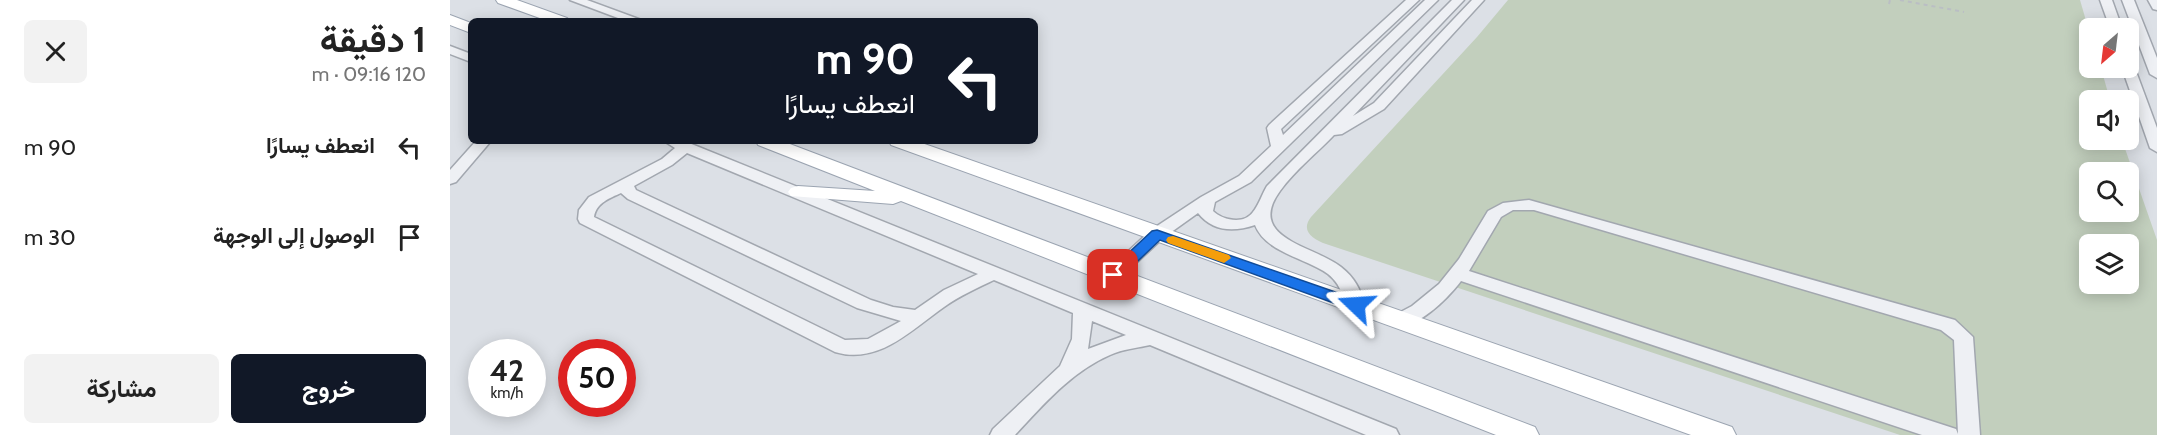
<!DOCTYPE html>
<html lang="ar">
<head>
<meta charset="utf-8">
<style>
  body { margin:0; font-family:Cabin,Vazirmatn,sans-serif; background:#f2f2f2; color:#222; direction:rtl; height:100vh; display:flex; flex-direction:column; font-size:22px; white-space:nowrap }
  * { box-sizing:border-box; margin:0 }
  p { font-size:20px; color:#767676 }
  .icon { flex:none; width:33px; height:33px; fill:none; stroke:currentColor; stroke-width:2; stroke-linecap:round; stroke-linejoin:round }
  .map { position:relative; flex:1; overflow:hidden; direction:ltr }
  .side { display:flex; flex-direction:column; background:#fff; width:450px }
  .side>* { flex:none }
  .guide { position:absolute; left:18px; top:18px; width:570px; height:126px; border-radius:9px; box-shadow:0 3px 15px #0003; direction:rtl; background:#111827; color:#fff; overflow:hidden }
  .needle { width:39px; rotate:208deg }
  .tools { position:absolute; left:1629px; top:18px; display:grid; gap:12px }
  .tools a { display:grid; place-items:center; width:60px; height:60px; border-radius:9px; background:#fff; box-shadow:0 3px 15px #0003; font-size:30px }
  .speed { position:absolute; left:18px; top:339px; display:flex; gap:12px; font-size:30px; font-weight:700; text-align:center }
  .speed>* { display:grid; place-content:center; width:78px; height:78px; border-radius:50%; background:#fff; box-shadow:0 3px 15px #0003; line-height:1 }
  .speed small { font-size:15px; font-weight:400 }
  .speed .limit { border:9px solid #d22; background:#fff; color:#111 }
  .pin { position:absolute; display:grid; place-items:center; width:51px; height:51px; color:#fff; margin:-26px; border-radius:12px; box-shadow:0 3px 9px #0006 }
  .me { position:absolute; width:66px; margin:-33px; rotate:290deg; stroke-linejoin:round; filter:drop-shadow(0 0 4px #0008) }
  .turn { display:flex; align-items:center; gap:21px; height:126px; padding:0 24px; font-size:27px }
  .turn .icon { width:78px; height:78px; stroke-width:2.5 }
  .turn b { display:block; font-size:42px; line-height:51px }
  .round { display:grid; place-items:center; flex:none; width:63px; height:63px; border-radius:9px; background:#f2f2f2 }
  .headline { display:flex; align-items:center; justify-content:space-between; height:102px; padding:0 24px }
  h1 { font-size:36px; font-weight:700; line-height:45px }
  .cta { display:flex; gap:12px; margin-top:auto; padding:12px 24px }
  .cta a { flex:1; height:69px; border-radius:9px; background:#111827; color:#fff; font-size:24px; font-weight:700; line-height:69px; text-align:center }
  .cta a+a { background:#f2f2f2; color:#222 }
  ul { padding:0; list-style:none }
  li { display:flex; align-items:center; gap:18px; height:90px; padding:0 24px }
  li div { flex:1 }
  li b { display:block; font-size:22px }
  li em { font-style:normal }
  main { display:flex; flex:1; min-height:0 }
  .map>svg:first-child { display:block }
  .green { fill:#c2cfbd; fill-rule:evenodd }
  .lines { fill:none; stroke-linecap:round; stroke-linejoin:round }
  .minor-casing { stroke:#a2a7af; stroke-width:3 }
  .major-casing { stroke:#9ba4b1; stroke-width:2 }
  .path { stroke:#babec4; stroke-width:2; stroke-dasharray:4 4; stroke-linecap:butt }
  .minor { fill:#eef0f4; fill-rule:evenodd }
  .major { fill:#fff; fill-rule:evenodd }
  .route { fill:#1a73e8; stroke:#114b97; stroke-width:1.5 }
  .slow { fill:#f59e0b }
</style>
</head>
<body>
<main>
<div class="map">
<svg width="1707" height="435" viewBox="0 0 1707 435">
  <rect width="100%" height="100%" fill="#dce0e6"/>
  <path class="green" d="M1058,0h572l9,31 1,37h11l9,32h-20v40h32l35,100v195h-257l-574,-191c-13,-5 -26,-13 -15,-27l166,-180zM1640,172h38v40h-38zM1640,244h38v40h-38z"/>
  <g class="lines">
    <defs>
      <path id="minor" d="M120,0h17l57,21h-18z
        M956,0h13l-138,129 2,6 142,-135h13l-187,182 -36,20 -2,9c9,9 31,14 40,1 6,-7 9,-18 14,-26l185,-186h12l-111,116 21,-13 98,-103h12l-100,109 -42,25 -8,1c-17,18 -39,35 -54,56 -35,48 35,55 61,76 14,11 19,22 24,38l-2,4 -7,2 -7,-2c-8,-13 -7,-24 -21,-35 -22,-16 -62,-21 -73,-49 -21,7 -42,7 -57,-12l-35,25 -44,41h-12l-3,-4 3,-4 44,-41 50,-33 38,-21 32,-30 -4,-18 2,-3z
        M1650,0h12l10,28h-12z
        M1672,0h12l23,58v20l-7,-4z
        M1698,0h9v10l-4,-1z
        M0,46l21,8v8l-21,-8z
        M1678,62l6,4 23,62v24l-7,-4 -28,-80h6z
        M26,141h15l-35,41 -6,2v-14z
        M214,141h20l712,288 3,6h-33l-216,-90c-13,3 -27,4 -40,10 -39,17 -67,50 -95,80h-25l3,-6 67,-63 12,-27 1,-26 -79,-33c-17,8 -35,16 -50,27 -33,23 -65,58 -109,45l-255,-129 -2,-4 1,-9 10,-13 73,-38 13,-11zM237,153l291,121 -34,16 -29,20 -22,-3 -22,-7 -235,-110 -2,-4 38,-21zM171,193l7,6 229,109 44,13 -33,18 -23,1 -251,-123c2,-14 16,-19 27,-24zM642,321l34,14 -38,14z
        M1079,200l426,120 18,17 7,98h-58l-461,-154c-12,16 -46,51 -68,45l-2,-5 2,-5 19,-10 27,-22 20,-25 29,-48 15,-8zM1063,210h21l407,120 13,10 4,94 -2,-5 -487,-158 32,-54z"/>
      <path id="major" d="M46,0h21l50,18 3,3h-22l-50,-18z
        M0,15l21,8v10l-21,-8z
        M306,141h26l753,286 4,8h-43l-595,-234 -8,3 -102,-8 -3,-4 3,-4 7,-2 77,5 -117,-46z
        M439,141h27l816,286 4,8h-45l-800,-290z"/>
    </defs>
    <use href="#minor" class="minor-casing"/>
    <use href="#major" class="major-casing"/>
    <path class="path" d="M1450,0l64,12
      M1439,4l1,-4"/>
    <use href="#minor" class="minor"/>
    <use href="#major" class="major"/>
  </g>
  <path class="route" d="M707,230l204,71 3,4 -3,4h-11l-190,-69 -41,39h-11l-2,-4 2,-3 44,-41z"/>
  <path class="slow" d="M723,236l56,19 2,3 -7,5 -56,-20 -2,-3 2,-3z"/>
</svg>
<div class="tools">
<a><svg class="needle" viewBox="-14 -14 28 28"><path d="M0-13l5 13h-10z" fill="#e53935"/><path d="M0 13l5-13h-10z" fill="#767676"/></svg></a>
<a><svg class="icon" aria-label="sound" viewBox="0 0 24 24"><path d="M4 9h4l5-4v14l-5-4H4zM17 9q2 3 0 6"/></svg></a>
<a><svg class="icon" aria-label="search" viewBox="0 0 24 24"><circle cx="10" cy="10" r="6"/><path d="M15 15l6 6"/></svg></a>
<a><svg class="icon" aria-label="layers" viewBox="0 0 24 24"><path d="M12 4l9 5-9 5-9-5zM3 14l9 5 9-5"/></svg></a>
</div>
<div class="speed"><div>42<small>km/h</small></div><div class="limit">50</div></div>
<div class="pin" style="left:663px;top:275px;background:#d93025"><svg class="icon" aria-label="arrive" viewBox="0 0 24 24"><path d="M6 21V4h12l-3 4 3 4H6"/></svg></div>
<svg class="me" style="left:906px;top:305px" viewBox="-20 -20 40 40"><path d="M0-17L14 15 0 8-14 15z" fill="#1a73e8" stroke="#fff" stroke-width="4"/></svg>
<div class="guide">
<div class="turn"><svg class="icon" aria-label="left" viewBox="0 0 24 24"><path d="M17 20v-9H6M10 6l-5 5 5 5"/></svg><div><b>90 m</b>انعطف يسارًا</div></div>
</div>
</div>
<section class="side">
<div class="headline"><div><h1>1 دقيقة</h1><p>120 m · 09:16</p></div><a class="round"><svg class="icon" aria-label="close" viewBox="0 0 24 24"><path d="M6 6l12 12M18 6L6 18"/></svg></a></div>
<ul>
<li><svg class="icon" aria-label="left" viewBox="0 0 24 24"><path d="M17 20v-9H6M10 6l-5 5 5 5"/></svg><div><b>انعطف يسارًا</b></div><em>90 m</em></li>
<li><svg class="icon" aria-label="arrive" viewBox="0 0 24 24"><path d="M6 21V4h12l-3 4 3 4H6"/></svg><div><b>الوصول إلى الوجهة</b></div><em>30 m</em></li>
</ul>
<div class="cta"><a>خروج</a><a>مشاركة</a></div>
</section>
</main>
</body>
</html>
